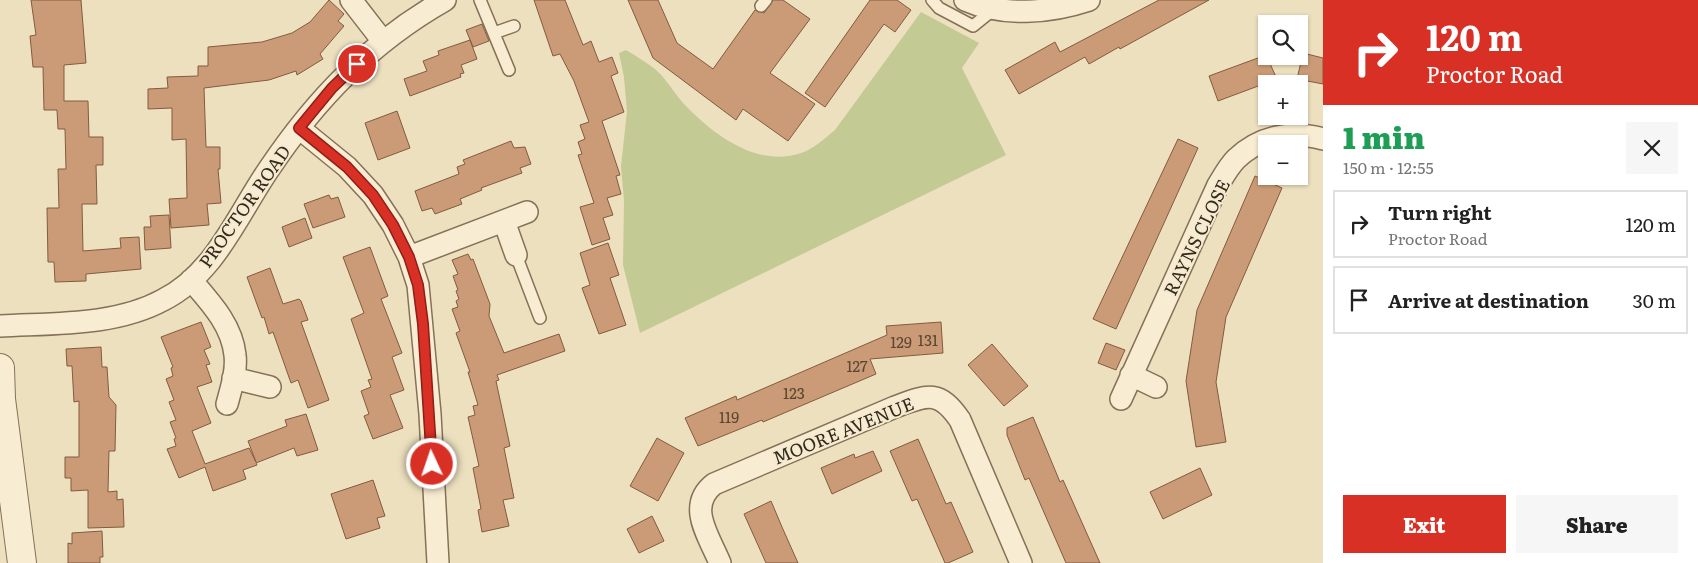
<!DOCTYPE html>
<html lang="en">
<head>
<meta charset="utf-8">
<style>
  body { margin:0; font-family:Literata,serif; background:#f6f6f6; color:#222; height:100vh; display:flex; flex-direction:column; font-size:19px; white-space:nowrap }
  * { box-sizing:border-box; margin:0 }
  p { font-size:16px; color:#767676 }
  .icon { flex:none; width:28px; height:28px; fill:none; stroke:currentColor; stroke-width:2; stroke-linecap:round; stroke-linejoin:round }
  .map { position:relative; flex:1; overflow:hidden }
  .sheet { display:flex; flex-direction:column; background:#fff; width:375px }
  .sheet>* { flex:none }
  .banner { background:#d93025; color:#fff; overflow:hidden }
  .buttons { position:absolute; left:1258px; top:15px; display:grid; gap:10px }
  .buttons a { display:grid; place-items:center; width:50px; height:50px; border-radius:0px; background:#fff; box-shadow:0 1px 4px #0004; font-size:25px }
  .pin { position:absolute; display:grid; place-items:center; width:42px; height:42px; color:#fff; margin:-21px; border:2px solid #fff; border-radius:50%; box-shadow:0 1px 5px #0007 }
  .me { position:absolute; width:55px; margin:-28px; rotate:357deg; stroke-linejoin:round; filter:drop-shadow(0 0 4px #0008) }
  .turn { display:flex; align-items:center; gap:18px; height:105px; padding:0 20px; font-size:22px }
  .turn .icon { width:65px; height:65px; stroke-width:2.5 }
  .turn b { display:block; font-size:35px; line-height:42px }
  .round { display:grid; place-items:center; flex:none; width:52px; height:52px; border-radius:0px; background:#f6f6f6 }
  .headline { display:flex; align-items:center; justify-content:space-between; height:85px; padding:0 20px }
  h1 { font-size:30px; font-weight:800; line-height:38px; color:#1e9e55 }
  .cta { display:flex; gap:10px; margin-top:auto; padding:10px 20px }
  .cta a { flex:1; height:58px; border-radius:0px; background:#d93025; color:#fff; font-size:20px; font-weight:800; line-height:58px; text-align:center }
  .cta a+a { background:#f6f6f6; color:#222 }
  ul { padding:0; list-style:none }
  li { display:flex; align-items:center; gap:15px; height:68px; margin:0 10px 8px; padding:0 10px; border:2px solid #e0e0e0; border-radius:0px }
  li div { flex:1 }
  li b { display:block; font-size:19px }
  li em { font-style:normal }
  main { display:flex; flex:1; min-height:0 }
  .map>svg:first-child { display:block }
  .green { fill:#c3ca94 }
  .building { fill:#ca9b76; stroke:#835b3e }
  .lines { fill:none; stroke-linecap:round; stroke-linejoin:round }
  .service-casing { stroke:#857158; stroke-width:14 }
  .minor-casing { stroke:#857158; stroke-width:24 }
  .tertiary-casing { stroke:#857158; stroke-width:30 }
  .service { stroke:#f8edd2; stroke-width:11 }
  .minor { stroke:#f8edd2; stroke-width:21 }
  .tertiary { stroke:#f8edd2; stroke-width:28 }
  .route-casing { stroke:#8d1f18; stroke-width:12 }
  .route { stroke:#d93025; stroke-width:9 }
  .labels { text-anchor:middle; dominant-baseline:central; stroke-width:4; stroke-linejoin:round; paint-order:stroke }
  .number-label { font-size:15px; fill:#5a4632 }
  .street-label { font-size:18px; fill:#35291c; stroke:#f4eacf }
</style>
</head>
<body>
<main>
<div class="map">
<svg width="1323" height="563" viewBox="0 0 1323 563">
  <rect width="100%" height="100%" fill="#ede0bf"/>
  <path class="green" d="M921,12l58,31 -17,25 44,87 -366,178 -17,-68 1,-64 -3,-35 6,-54 -3,-35 -5,-24 7,-3c10,6 20,12 29,19 11,9 19,24 29,35 29,30 72,64 117,49 13,-4 24,-15 34,-23z"/>
  <path class="building" d="M31,0h50l5,63 -22,2v36h24l1,36h14v28h-7l1,39h-15l1,47 38,-3 -1,-10 19,-1 2,32 -55,5v7l-31,1 -1,-20h-6l-1,-54h12l-1,-39h8l-1,-40h-7l-1,-19h-13l-1,-43h-10l-3,-31 6,-1z
    M329,0l15,14 -6,7 6,5 -24,28 3,5 -26,16 -1,-4 -27,9 -65,8 2,59h14v22h-2l3,34 -14,1 2,21 -38,3 -2,-29 18,-1 -1,-59 -14,1v-32l-24,1v-20l20,-1 -1,-11 31,-1v-10h10v-19l54,-5 30,-9 18,-11z
    M534,0h31l18,45 8,-4 8,21 13,-5 6,16 -7,3 13,36 -22,9 18,54 -4,1 5,18 -14,4 6,17 -10,3 7,21 -18,6 -12,-38 14,-4 -16,-48 4,-1 -4,-12 7,-3 -5,-14 9,-3 -15,-41 -14,-27 -7,2z
    M628,0h30l19,43 36,26 42,-59 9,3 9,-13h10l27,19 -40,54 45,31 -27,37 -45,-32 -7,11 -83,-62z
    M870,0h27l14,10 -16,22 -11,-8 -59,83 -20,-14z
    M1159,0h50l-89,49 -1,-2 -30,17 -4,-7 -66,37 -14,-24 50,-28 5,10z
    M482,24l7,17 -16,6 -7,-17z
    M470,40l7,19 -16,6 3,8 -4,1 1,3 -51,19 -6,-17 23,-8 -4,-10 16,-6 -1,-4z
    M1303,53l20,5v26l-26,-5z
    M1266,55l11,24 -59,22 -9,-25z
    M397,111l13,37 -32,12 -13,-37z
    M1178,139l20,9 -82,181 -23,-10z
    M511,141l3,7 11,-1 6,17 -11,4 2,5 -41,15 1,2 -22,9 2,5 -27,10 -3,-6 -10,3 -7,-20 44,-17 -2,-7 8,-3 -2,-4z
    M1255,176l27,12 -56,129 -10,65 10,60 -30,5 -10,-66 11,-71z
    M329,195l2,4 7,-2 7,20 -32,11 -9,-24z
    M169,215l2,33 -26,2 -1,-23h7l-1,-11z
    M305,218l7,20 -23,9 -7,-20z
    M608,243l11,32 -9,3 16,47 -27,9 -17,-46 8,-3 -10,-32z
    M370,247l18,49 -7,3 21,54 -10,4 12,33 -14,5 13,33 -30,11 -9,-23 5,-2 -8,-23 10,-4 -3,-7 4,-1 -21,-60 13,-6 -21,-56z
    M468,254l3,6 2,-1 17,45 -1,12 15,37 55,-19 6,17 -68,24 2,5 -3,1 14,65 -6,2 10,50 -11,2 6,26 -27,6 -4,-22 3,-1 -8,-41 6,-2 -11,-49 7,-2 -2,-9 5,-1 -10,-33h2l-14,-39 4,-2 -8,-22 6,-2 -2,-6 3,-2 -3,-8 2,-1 -5,-14 5,-2 -6,-14z
    M270,268l13,36 16,-5 2,2 7,19 -7,2 28,78 -21,8 -10,-28 -7,3 -18,-51 -4,2 -5,-17 -2,1 -15,-41z
    M201,322l10,25 -7,3 6,14 -4,1 6,17 -15,5 14,36 -19,8 13,33 44,-16 7,14 -8,-21 39,-15 -2,-6 21,-6 12,36 -21,6 -3,-8 -38,15 1,2 -14,5 3,9 -33,12 -8,-24 -26,11 -12,-29 9,-3 -2,-7 2,-1 -6,-16 6,-2 -7,-18 5,-2 -8,-21 7,-3 -2,-8 2,-1 -12,-30z
    M941,322l2,31 -73,6 6,15 -113,48 -1,-2 -64,26 -13,-28 51,-22 1,4 150,-65 -1,-9z
    M1106,343l19,7 -9,20 -18,-7z
    M992,344l36,42 -24,20 -36,-41z
    M101,347l1,20h5l2,30 7,8 -1,46h-6l-1,41 9,-1v9l6,-1 1,28 -36,1v-38l-17,1v-13h-6v-21h14v-56l-5,1 -2,-36h-5l-1,-17z
    M1033,417l27,65 3,-2 37,83h-34l-37,-85 -4,2 -18,-45v-7z
    M657,438l27,15 -26,48 -28,-15z
    M918,439l28,65 5,-2 22,50 -25,11h-3l-28,-64 -5,2 -22,-50z
    M873,451l9,20 -50,23 -11,-26 33,-14 1,4z
    M1200,468l12,27 -49,24 -13,-27z
    M373,480l12,36 -8,2 3,10 -34,11 -15,-45z
    M771,501l11,26 16,36h-32l-22,-49z
    M652,516l12,25 -25,12 -12,-24z
    M102,531l1,26h-3v6h-32v-20l4,1v-11z"/>
  <g class="lines">
    <defs>
      <path id="service" d="M480,0l29,70
        M932,0l7,8 34,18 21,-17
        M761,6l5,-6
        M494,33l20,-7
        M516,255l24,63"/>
      <path id="minor" d="M351,0l31,40
        M965,0c38,17 85,13 124,0
        M299,128l48,39 26,28 20,30 16,32 9,28 12,129 8,149
        M504,221l12,34
        M409,257l118,-45
        M191,280c19,22 41,45 44,75 2,16 -4,34 -8,49
        M0,326c54,-3 115,0 163,-26 52,-26 75,-86 106,-131 47,-70 102,-127 176,-169
        M1131,375l25,12
        M233,378l37,9
        M1121,399l97,-214c5,-8 11,-19 18,-26 24,-23 56,-29 87,-20
        M720,563c-11,-27 -34,-57 -6,-79l181,-77c32,-12 44,-18 65,13l61,143"/>
      <path id="tertiary" d="M0,368l1,31 21,164"/>
    </defs>
    <use href="#service" class="service-casing"/>
    <use href="#minor" class="minor-casing"/>
    <use href="#tertiary" class="tertiary-casing"/>
    <use href="#service" class="service"/>
    <use href="#minor" class="minor"/>
    <use href="#tertiary" class="tertiary"/>
  </g>
  <g class="lines">
    <defs>
      <path id="route" d="M357,64l-25,24 -33,40 48,39 26,28 20,30 16,32 9,28 5,39 9,140"/>
    </defs>
    <use href="#route" class="route-casing"/>
    <use href="#route" class="route"/>
  </g>
  <g class="labels">
    <g class="number-label">
      <text x="928" y="339">131</text>
      <text x="901" y="341">129</text>
      <text x="857" y="365">127</text>
      <text x="794" y="392">123</text>
      <text x="729" y="416">119</text>
    </g>
    <g class="street-label">
      <text transform="translate(244 206) rotate(-55)">PROCTOR ROAD</text>
      <text transform="translate(1196 237) rotate(-64)">RAYNS CLOSE</text>
      <text transform="translate(843 430) rotate(-22)">MOORE AVENUE</text>
    </g>
  </g>
</svg>
<div class="buttons">
<a><svg class="icon" aria-label="search" viewBox="0 0 24 24"><circle cx="10" cy="10" r="6"/><path d="M15 15l6 6"/></svg></a>
<a>+</a>
<a>−</a>
</div>
<div class="pin" style="left:357px;top:64px;background:#d93025"><svg class="icon" aria-label="arrive" viewBox="0 0 24 24"><path d="M6 21V4h12l-3 4 3 4H6"/></svg></div>
<svg class="me" style="left:432px;top:464px" viewBox="-20 -20 40 40"><circle r="17" fill="#d93025" stroke="#fff" stroke-width="3"/><path d="M0-11L8 9 0 5-8 9z" fill="#fff"/></svg>
</div>
<section class="sheet">
<div class="banner">
<div class="turn"><svg class="icon" aria-label="right" viewBox="0 0 24 24"><path d="M7 20v-9h11M14 6l5 5-5 5"/></svg><div><b>120 m</b>Proctor Road</div></div>
</div>
<div class="headline"><div><h1>1 min</h1><p>150 m · 12:55</p></div><a class="round"><svg class="icon" aria-label="close" viewBox="0 0 24 24"><path d="M6 6l12 12M18 6L6 18"/></svg></a></div>
<ul>
<li><svg class="icon" aria-label="right" viewBox="0 0 24 24"><path d="M7 20v-9h11M14 6l5 5-5 5"/></svg><div><b>Turn right</b><p>Proctor Road</p></div><em>120 m</em></li>
<li><svg class="icon" aria-label="arrive" viewBox="0 0 24 24"><path d="M6 21V4h12l-3 4 3 4H6"/></svg><div><b>Arrive at destination</b></div><em>30 m</em></li>
</ul>
<div class="cta"><a>Exit</a><a>Share</a></div>
</section>
</main>
</body>
</html>
